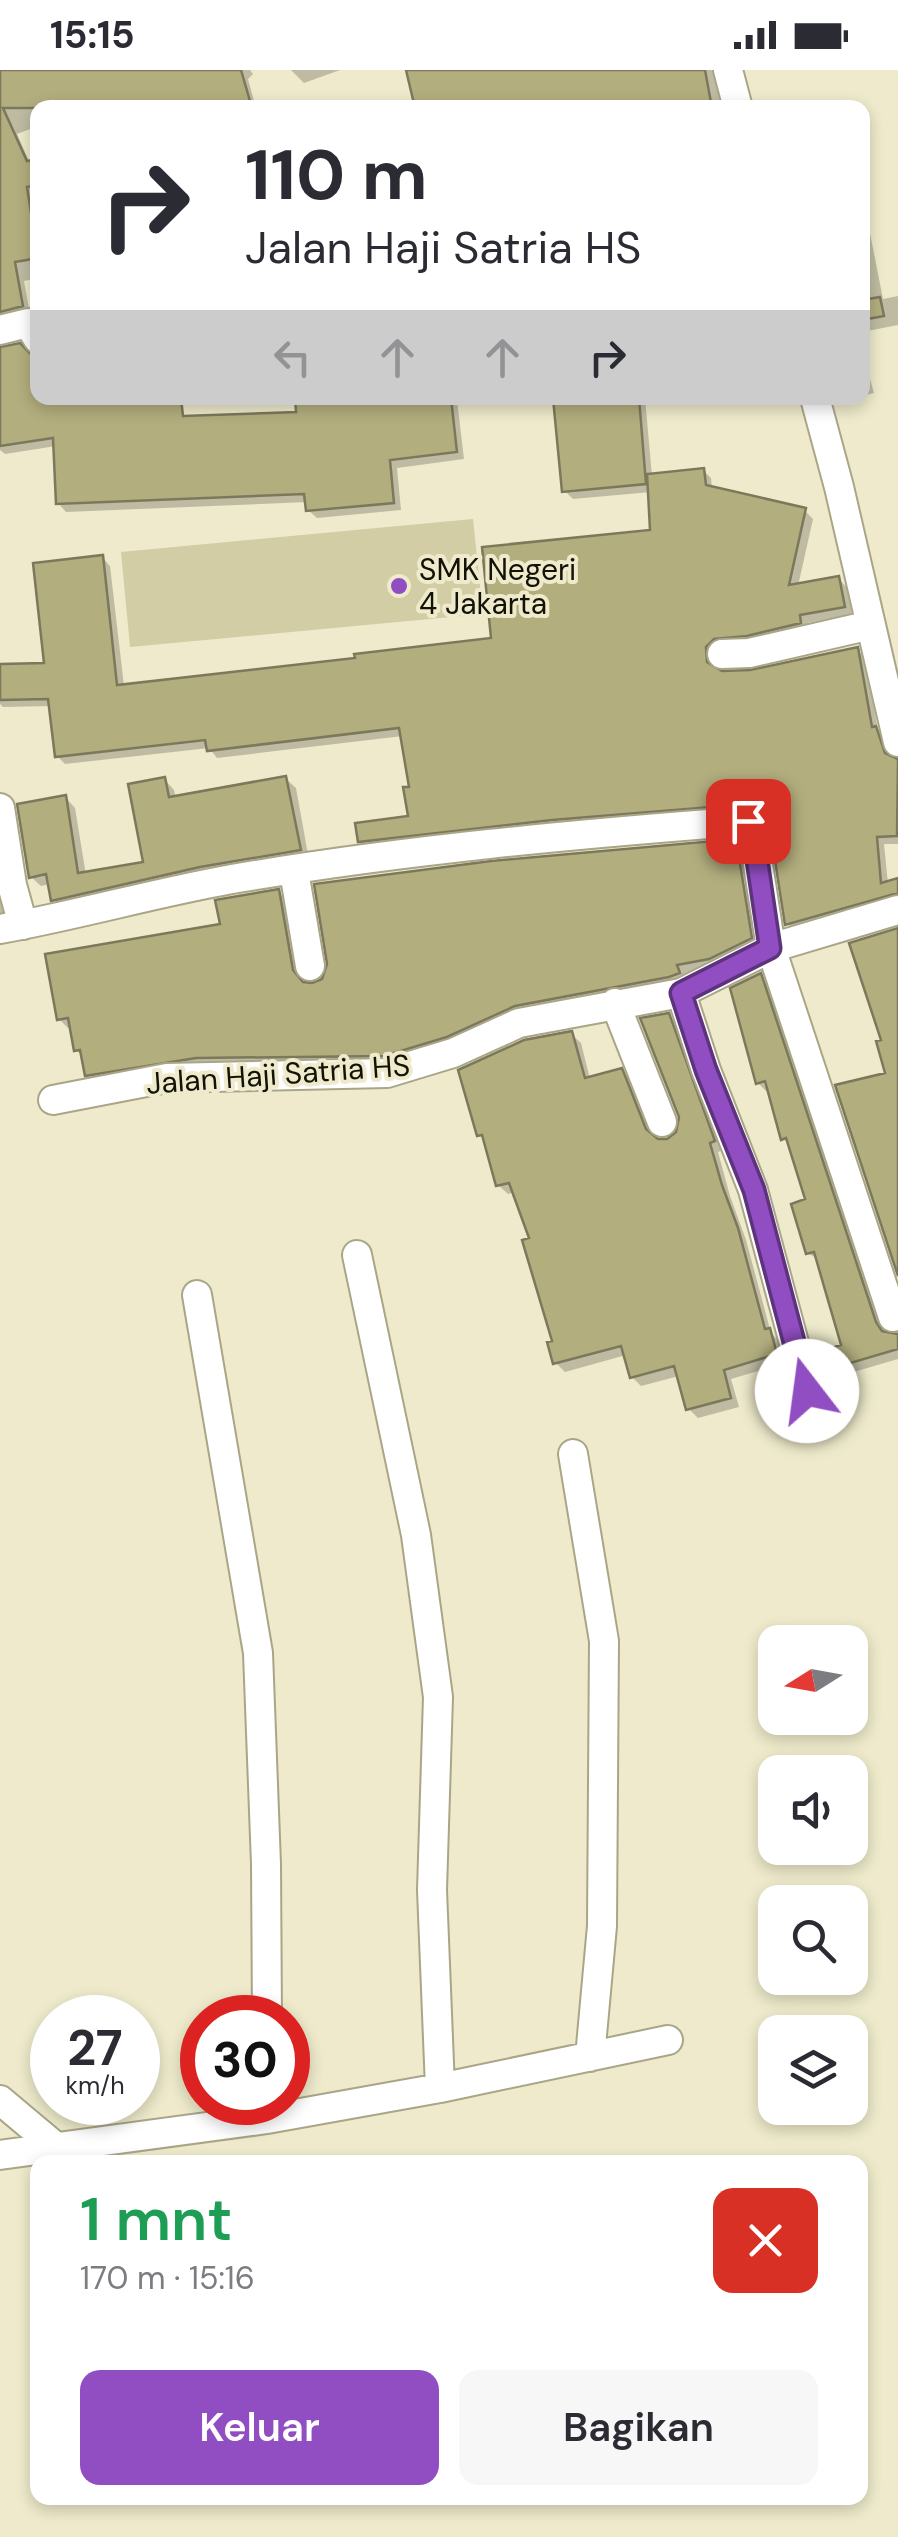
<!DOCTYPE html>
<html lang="id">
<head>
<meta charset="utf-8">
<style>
  body { margin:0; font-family:"DM Sans",sans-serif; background:#f7f7f7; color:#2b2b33; height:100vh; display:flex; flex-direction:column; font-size:38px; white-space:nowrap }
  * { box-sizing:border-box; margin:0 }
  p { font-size:32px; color:#7c7c81 }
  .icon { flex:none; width:55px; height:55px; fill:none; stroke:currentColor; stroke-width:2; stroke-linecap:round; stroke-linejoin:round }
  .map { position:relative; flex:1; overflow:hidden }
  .sheet { position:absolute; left:30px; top:2085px; width:838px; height:350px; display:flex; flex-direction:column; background:#fff; border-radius:20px; box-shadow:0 5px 15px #0003 }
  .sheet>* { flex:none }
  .top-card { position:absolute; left:30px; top:30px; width:840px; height:305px; border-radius:20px; box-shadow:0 5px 15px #0003; background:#fff; color:#2b2b33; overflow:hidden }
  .needle { width:65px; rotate:259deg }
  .buttons { position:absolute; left:758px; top:1555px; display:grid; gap:20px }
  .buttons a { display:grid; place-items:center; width:110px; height:110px; border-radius:20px; background:#fff; box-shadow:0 5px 15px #0003; font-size:50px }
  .speed { position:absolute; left:30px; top:1925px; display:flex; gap:20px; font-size:50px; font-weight:700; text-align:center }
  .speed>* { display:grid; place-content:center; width:130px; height:130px; border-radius:50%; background:#fff; box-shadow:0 5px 15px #0003; line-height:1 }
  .speed small { font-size:25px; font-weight:400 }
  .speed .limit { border:15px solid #d22; background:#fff; color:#111 }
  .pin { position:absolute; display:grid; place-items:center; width:85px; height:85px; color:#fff; margin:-42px; border-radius:20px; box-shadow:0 5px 15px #0006 }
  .me { position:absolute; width:110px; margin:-55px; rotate:345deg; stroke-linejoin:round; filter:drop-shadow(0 0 8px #0008) }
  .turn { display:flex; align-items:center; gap:35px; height:210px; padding:0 50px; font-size:45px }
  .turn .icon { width:130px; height:130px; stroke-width:2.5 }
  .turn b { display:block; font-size:70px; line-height:85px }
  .lanes { display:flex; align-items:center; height:95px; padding:0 50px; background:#0003; justify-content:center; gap:50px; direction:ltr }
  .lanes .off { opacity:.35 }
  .round { display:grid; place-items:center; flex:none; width:105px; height:105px; border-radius:20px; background:#f7f7f7 }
  .head { display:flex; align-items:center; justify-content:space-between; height:170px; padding:0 50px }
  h1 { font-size:60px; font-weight:600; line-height:75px; color:#1e9e55 }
  .cta { display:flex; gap:20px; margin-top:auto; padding:20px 50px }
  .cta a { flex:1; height:115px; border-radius:20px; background:#914ec2; color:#fff; font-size:40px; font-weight:600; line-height:115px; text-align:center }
  .cta a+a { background:#f7f7f7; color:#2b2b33 }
  .status { display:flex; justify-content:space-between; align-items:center; height:70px; padding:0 50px; background:#fff; direction:ltr }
  .status svg { height:28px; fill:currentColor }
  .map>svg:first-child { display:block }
  .green { fill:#d2cda5 }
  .shadow { fill:#0003 }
  .building { fill:#b3ae7e; stroke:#7c785c; stroke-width:2.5 }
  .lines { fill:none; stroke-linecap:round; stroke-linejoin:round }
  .street-casing { stroke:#a9a688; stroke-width:32 }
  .street { stroke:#fff; stroke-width:28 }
  .route-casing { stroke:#5e337e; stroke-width:25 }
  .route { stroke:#914ec2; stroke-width:18 }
  .poi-dot { fill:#914ec2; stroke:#eeeacb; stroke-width:4 }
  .labels { text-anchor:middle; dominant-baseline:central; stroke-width:8; stroke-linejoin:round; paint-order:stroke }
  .poi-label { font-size:30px; fill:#131207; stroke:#eeeacb; text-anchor:start }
  .street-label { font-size:30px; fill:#131207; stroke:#eeeacb }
</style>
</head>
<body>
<div class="status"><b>15:15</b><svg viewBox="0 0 49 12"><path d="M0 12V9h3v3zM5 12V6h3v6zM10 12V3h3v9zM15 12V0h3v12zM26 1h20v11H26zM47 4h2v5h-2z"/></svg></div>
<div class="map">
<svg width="898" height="2467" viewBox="0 0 898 2467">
  <rect width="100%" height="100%" fill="#eeeacb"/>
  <path class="green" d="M473,449l10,95 -353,33 -9,-95z"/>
  <path class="shadow" d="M0,0h250l3,4 -5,5 8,29h-218v18l-21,8 13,29 8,-2v117l-14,3 6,33 -30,10z
    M291,0h49l-36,13z
    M409,0h305l7,38h-334l29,-7z
    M862,156l8,7 13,66 15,-3v29l-36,7z
    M19,276l19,18v34h110l4,22 147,-6 -1,-16h191l-32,2 7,59 -67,9 4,42 -84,8 -9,-8v-8l-242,10 -8,-9 -2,-57 -51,8 -5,-4v-102z
    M862,281l12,42 -12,3z
    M556,328h89l7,78 51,-6 8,8 1,11 93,22 8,8 -15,67 40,-7 9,8 5,27 -45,9 1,8 -86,15 -11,17 5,8 37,2 104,-23 9,8 12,74 6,5 6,21 8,3v83h-14l4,40 10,-3v21l-102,30 -8,-8 -16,-102 -9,-10 -202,15 -192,22 -9,-8 51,-23 1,-29 -9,-53 -186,22 -8,-10 -144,16 -8,-8 -6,-50 -48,1 -3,-3v-38h47l55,-109 8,9 14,120 234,-25 136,-21 159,-108 -2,-40 -78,7 -9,-9z
    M286,709l10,9 13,72 -246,49 -9,-9 -3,-16 -10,2 -10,-9 35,-79 9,10 11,67 59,-11 20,-84 9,10 2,8z
    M735,772l10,9 15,96 -41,21 -34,5 2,9 -292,82 -299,20 -9,-9 -3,-18 -8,-7 -4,-23 -4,1 -9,-9 219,-127 10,9 13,81 11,4z
    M0,795l10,57 -10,4z
    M760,906l8,8 116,349 14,3v23l-68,20 -8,-8 22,-24 -25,-87 -11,-7 1,-52 -18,-55 -8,-8 -13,-48 -4,1 -8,-8z
    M668,946l10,9 45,125 -5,2 12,44 16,44 25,93 7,7 7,23 -54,16 8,28 -41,11 -9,-9 -10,-33 -38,10 -9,-9 -6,-22 -61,17 -9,-9 -1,-21 -23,-103 -17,-47 -7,2 -10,-9 -11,-43 -7,-7 91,-101 10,9 9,36 31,-8 10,9 23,58 14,3 11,-8 2,-17z"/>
  <path class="building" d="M0,0h241l11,38h-249l24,53 11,-2v26l-11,2 11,71 -23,4 8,44 -23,6z
    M406,0h299l7,38h-297z
    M880,227l4,19 -22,4v-20z
    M20,273l12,12 6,43h143l2,18 113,-4 -1,-14h156l6,54 -67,8 4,43 -88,8 -2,-17 -248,10 -3,-66 -53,8v-99z
    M553,328h86l7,86 -84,8z
    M704,398l2,17 100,23 -17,77 50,-9 6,31 -45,8 1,8 -54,13 -33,3 -8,8 1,15 15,9 28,-1 108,-23 14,80 4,-1 9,27 13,6 -1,77 -20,1 4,46 17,-5v15l-113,32 -16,-103 -8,-13 -13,-5 -196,16 -194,22 -3,-19 53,-7 -5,-29h6l-10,-59 -192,23 -2,-11 -150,17 -7,-58 -48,1v-36l44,-1 -11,-100 70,-8 14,130 238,-27 -1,-4 137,-16 -9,-91 168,-17 -3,-56z
    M286,706l15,74 -101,17 -149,34 -5,-27 -17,4 -12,-74 49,-9 12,78 65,-11 -15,-78 37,-7 4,20z
    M736,769l16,99 -43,21 -32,6 3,8 -11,4 -154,29 -68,31 -63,19 -188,2 -111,18 -5,-26 -6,1 -6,-33 -11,2 -12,-66 175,-30 -5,-24 64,-11 14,81 10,12 9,1 10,-4 5,-15 -13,-80 177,-23z
    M898,858v348l-63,-191 50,-12 -9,-32 5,-1 -32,-97z
    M761,903l115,349 6,9 16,3v15l-78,23 -5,-19 26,-8 -27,-93 -8,2 -15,-50 14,-5 -19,-61 -5,2 -16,-59 -9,3 -26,-96z
    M669,943l46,128 -5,2 12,42 16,43 27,101 5,-1 7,26 -53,16 7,28 -45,12 -12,-44 -44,12 -9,-32 -68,18 -6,-22 5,-1 -30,-101 7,-2 -20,-55 -13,3 -14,-51 -5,1 -19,-66 66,-30 48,-9 13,47 37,-10 24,61 12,10h9l9,-7 3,-15 -39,-99z"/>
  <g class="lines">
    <defs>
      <path id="street" d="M728,0l10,38
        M0,260l28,-7 10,16
        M815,328l24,89 59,255
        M722,584l27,-1 122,-28
        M0,738l12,77 11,40
        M294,801l16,95
        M0,859c78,-14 154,-36 232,-50 170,-29 343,-45 516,-58l4,5 19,122 122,369
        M681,923l25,77 47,120 54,201
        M615,933l47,119
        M53,1030l114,-22 220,-5 66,-20 66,-30 162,-30 90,-45 127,-38
        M357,1185l59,280 22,162 -6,193 8,198
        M197,1225l61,358 8,211 1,154
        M573,1384l31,187 -2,285 -12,131
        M0,2030l56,47
        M0,2085l267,-36 173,-31 228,-48"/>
    </defs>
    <use href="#street" class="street-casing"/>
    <use href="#street" class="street"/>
  </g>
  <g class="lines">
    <defs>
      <path id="route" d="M748,751l4,5 18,122 -89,45 25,77 48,120 53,201"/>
    </defs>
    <use href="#route" class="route-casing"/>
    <use href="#route" class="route"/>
  </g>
  <circle class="poi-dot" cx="399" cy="516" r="10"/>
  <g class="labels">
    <g class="poi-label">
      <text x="419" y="499">SMK Negeri<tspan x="419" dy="34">4 Jakarta</tspan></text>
    </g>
    <g class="street-label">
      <text transform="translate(278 1004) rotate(-4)">Jalan Haji Satria HS</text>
    </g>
  </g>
</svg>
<div class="buttons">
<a><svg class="needle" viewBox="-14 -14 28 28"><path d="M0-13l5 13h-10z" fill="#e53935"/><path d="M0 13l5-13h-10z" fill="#7c7c81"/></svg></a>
<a><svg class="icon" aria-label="sound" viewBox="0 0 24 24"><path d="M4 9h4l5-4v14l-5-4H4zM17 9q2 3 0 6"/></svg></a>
<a><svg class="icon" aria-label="search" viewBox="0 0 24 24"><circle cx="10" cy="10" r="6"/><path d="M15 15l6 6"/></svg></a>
<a><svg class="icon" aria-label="layers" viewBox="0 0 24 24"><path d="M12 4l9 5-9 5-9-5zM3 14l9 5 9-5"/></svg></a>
</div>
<div class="speed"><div>27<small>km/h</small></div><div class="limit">30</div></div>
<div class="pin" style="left:748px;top:751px;background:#d93025"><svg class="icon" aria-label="arrive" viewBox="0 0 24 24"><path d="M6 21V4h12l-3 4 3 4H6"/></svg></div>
<svg class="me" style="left:807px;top:1321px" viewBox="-20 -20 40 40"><circle r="19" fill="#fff"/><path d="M0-13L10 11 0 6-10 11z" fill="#914ec2"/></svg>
<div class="top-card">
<div class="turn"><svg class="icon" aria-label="right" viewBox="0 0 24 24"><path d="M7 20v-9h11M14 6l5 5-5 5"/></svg><div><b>110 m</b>Jalan Haji Satria HS</div></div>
<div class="lanes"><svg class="icon off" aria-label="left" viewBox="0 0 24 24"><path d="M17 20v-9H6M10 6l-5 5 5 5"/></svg><svg class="icon off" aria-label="ahead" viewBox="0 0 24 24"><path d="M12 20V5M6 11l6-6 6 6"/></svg><svg class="icon off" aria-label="ahead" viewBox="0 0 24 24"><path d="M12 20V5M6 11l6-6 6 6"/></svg><svg class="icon" aria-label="right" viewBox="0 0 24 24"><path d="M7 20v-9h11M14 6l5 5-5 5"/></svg></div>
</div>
<section class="sheet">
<div class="head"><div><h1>1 mnt</h1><p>170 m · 15:16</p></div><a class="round" style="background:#d93025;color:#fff"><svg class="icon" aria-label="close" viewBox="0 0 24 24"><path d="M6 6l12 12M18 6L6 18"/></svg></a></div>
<div class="cta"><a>Keluar</a><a>Bagikan</a></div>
</section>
</div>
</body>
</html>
